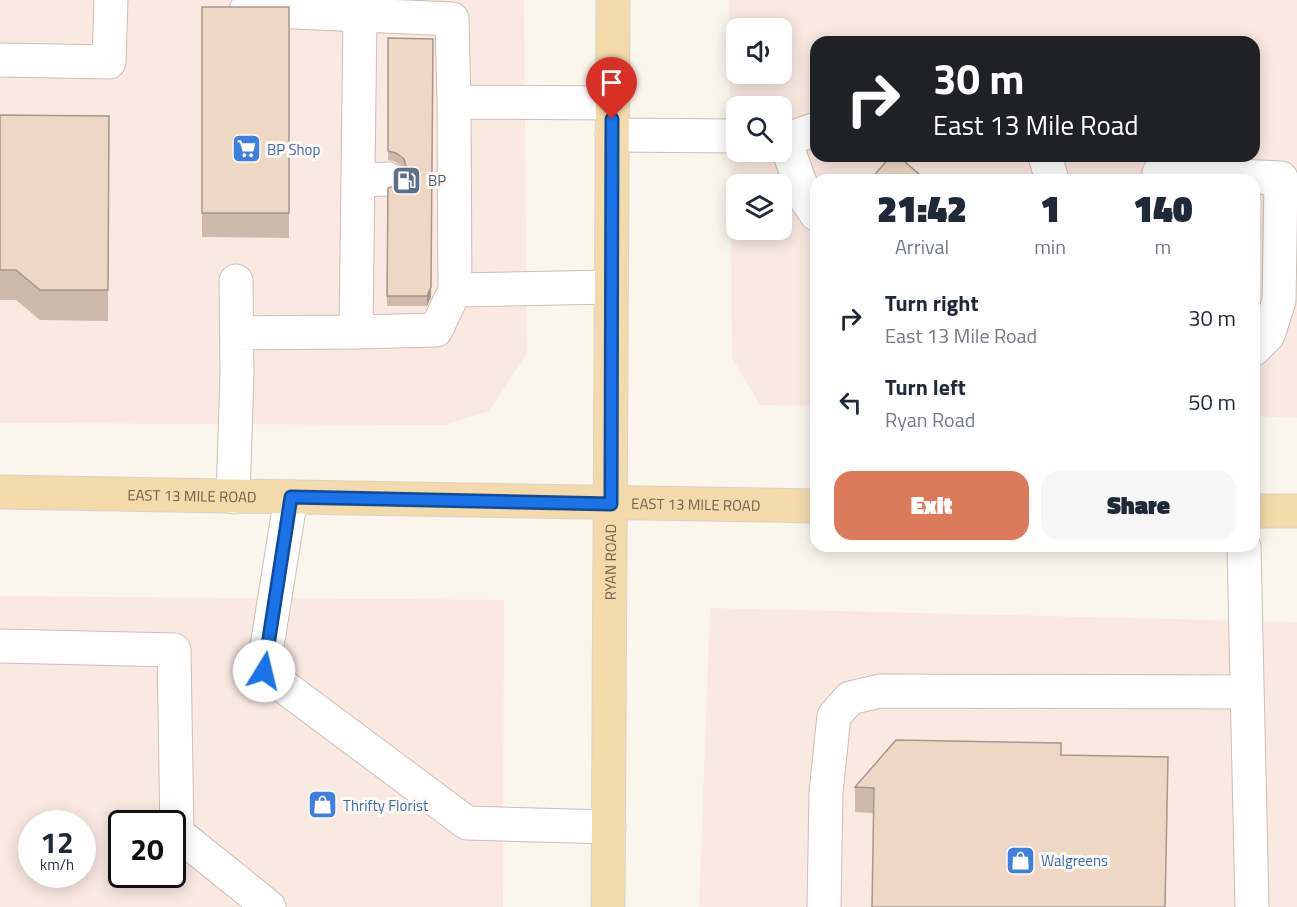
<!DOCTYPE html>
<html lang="en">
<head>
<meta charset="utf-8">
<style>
  body { margin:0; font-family:"Titillium Web",sans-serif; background:#f6f6f7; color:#1f2937; height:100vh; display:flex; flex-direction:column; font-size:22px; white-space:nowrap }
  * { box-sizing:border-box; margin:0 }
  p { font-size:20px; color:#747a83 }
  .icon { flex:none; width:33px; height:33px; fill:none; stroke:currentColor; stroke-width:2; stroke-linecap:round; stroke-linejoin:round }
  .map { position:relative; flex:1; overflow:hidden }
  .panel { position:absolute; left:810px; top:174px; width:450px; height:378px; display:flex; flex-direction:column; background:#fff; border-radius:18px; box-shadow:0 3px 15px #0003 }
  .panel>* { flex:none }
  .hud { position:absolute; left:810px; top:36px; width:450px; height:126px; border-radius:18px; box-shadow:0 3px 15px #0003; background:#202124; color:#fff; overflow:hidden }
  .fabs { position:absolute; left:726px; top:18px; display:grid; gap:12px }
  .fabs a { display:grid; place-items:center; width:66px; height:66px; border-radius:12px; background:#fff; box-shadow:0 3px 15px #0003; font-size:30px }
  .speed { position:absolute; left:18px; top:810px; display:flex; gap:12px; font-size:30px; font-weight:700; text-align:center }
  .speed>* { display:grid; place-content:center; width:78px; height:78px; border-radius:50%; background:#fff; box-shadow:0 3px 15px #0003; line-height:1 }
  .speed small { font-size:15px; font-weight:400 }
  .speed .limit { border:3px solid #111; border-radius:9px; background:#fff; color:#111 }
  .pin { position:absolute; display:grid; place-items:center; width:51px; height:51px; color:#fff; margin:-62px -26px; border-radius:50% 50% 50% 0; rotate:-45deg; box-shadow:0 0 6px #0007 }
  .pin .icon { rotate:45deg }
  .me { position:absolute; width:66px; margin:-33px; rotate:9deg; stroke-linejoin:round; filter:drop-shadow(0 0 4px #0008) }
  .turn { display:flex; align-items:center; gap:21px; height:126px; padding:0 24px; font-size:27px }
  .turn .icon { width:78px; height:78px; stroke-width:2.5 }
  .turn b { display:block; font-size:42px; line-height:51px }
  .eta { display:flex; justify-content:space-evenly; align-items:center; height:102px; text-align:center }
  .eta b { font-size:36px; font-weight:800; line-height:42px }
  .cta { display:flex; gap:12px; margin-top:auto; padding:12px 24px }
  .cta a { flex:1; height:69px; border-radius:18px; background:#db7b5c; color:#fff; font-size:24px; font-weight:800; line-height:69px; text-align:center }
  .cta a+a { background:#f6f6f7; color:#1f2937 }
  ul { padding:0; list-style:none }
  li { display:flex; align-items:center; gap:18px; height:84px; padding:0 24px }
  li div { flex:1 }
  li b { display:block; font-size:22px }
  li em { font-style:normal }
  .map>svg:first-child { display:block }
  .commercial { fill:#fae9e1; fill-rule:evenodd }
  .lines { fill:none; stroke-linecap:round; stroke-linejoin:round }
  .minor-casing { stroke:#cdbfb2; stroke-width:35 }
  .major-casing { stroke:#d9d2ce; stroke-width:35 }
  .minor { stroke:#fff; stroke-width:33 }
  .major { stroke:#f4daab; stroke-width:33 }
  .wall { fill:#ceb9aa }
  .shaded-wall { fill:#a7968b }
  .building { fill:#efd7c6; stroke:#a7968b; stroke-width:1.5 }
  .route-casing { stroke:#114b97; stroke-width:15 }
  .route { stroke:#1a73e8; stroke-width:10 }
  .labels { text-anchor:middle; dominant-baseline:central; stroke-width:6; stroke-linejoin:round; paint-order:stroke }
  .shop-label { font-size:15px; fill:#366cbe; stroke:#fefaf3; text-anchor:start }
  .service-label { font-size:15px; fill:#4e5e75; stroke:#fefaf3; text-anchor:start }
  .street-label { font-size:15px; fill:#765e50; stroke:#fefaf3 }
</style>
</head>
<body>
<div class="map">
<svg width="1297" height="907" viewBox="0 0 1297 907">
  <rect width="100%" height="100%" fill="#fbf6ec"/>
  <path class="commercial" d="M0,0h524l3,353 -38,58 -44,14 -445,-2z
    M729,0h568v418l-43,-2v-236h-438v226l-56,-1 -28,-47zM736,28h46v46h-46zM816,42h438v114h-438zM736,106h46v46h-46zM736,184h46v46h-46z
    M0,596l504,4 -1,307h-503zM32,824h50v50h-50zM122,824h50v50h-50z
    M710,608l587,14v285h-598z"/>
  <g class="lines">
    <defs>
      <path id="minor" d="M246,10l206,9 2,83 158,1
        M0,60l109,2 2,-62
        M454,102l1,188 156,-3
        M612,135l124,1
        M782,141l34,-12
        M785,141l21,58 10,15
        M1045,156l7,24
        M1159,173l122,5 -2,123 -11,34 -14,14
        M358,180l30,-1
        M356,332l80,-2 19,-40
        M237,333l119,-1 4,-317
        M233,497l4,-122 -1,-94
        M291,497l-28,174 204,152 142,4
        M1244,546l8,361
        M0,646l174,4 3,183 92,74
        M824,907l2,-115 8,-76 16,-18 30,-7 367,1"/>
      <g id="major">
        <path id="s1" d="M0,492l816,14"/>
        <path d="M1254,511h43"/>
        <path id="s2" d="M608,907l5,-907"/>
      </g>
    </defs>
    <use href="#minor" class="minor-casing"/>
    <use href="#major" class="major-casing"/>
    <use href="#minor" class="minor"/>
    <use href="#major" class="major"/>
  </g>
  <path class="wall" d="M202,7h87v231l-87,-1z
    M388,38l43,259 -4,9h-40l1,-118 10,-3 6,-6 1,-4 -1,-6 -8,-7 -8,-2z
    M0,115l109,1 -1,205 -68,-1 -24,-20h-16z
    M896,740l-22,73 -19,-1v-25z"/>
  <path class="shaded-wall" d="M433,39l-2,258 -4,9v-10z
    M1259,235l-1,71 -4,11v-18z"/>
  <path class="building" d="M202,7h87v206h-87z
    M388,38l45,1 -2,248 -4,9h-40l1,-108 10,-3 6,-6 3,-9 -3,-11 -8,-6 -8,-2z
    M0,115l109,1 -1,174h-68l-24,-20h-16z
    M891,156h7l28,24h-56z
    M1254,235h5l-1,54 -4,10z
    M896,740l165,3v12l107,2 -3,150h-293l2,-119 -19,-1z"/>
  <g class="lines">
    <defs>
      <path id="route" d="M264,671l27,-174 320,7 1,-385"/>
    </defs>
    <use href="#route" class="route-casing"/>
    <use href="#route" class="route"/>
  </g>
  <defs>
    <symbol id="supermarket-square" viewBox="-11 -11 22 22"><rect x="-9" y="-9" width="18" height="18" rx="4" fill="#3f7fe0" stroke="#fefaf3"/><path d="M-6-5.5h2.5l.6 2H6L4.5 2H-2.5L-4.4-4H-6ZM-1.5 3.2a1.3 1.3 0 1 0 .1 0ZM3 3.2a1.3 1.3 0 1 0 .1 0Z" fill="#fff"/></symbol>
    <symbol id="fuel-square" viewBox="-11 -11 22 22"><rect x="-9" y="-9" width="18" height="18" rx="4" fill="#5c6f8a" stroke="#fefaf3"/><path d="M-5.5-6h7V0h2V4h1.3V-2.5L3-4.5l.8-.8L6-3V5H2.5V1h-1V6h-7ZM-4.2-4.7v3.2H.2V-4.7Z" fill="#fff"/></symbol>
    <symbol id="shop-square" viewBox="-11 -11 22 22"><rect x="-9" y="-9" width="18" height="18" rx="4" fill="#3f7fe0" stroke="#fefaf3"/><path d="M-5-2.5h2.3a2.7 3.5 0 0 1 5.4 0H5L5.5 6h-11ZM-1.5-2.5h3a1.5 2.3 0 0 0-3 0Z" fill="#fff"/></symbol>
  </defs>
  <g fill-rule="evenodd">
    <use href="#supermarket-square" x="230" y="132" width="33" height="33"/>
    <use href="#fuel-square" x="390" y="164" width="33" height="33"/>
    <use href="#shop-square" x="306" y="788" width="33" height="33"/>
    <use href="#shop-square" x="1004" y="844" width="33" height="33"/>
  </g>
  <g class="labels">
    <g class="shop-label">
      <text x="267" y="149">BP Shop</text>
      <text x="343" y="805">Thrifty Florist</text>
      <text x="1041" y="860">Walgreens</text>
    </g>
    <g class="service-label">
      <text x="428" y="180">BP</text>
    </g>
    <g class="street-label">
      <text stroke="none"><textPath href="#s1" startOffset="192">EAST 13 MILE ROAD</textPath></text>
      <text stroke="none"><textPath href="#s1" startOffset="696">EAST 13 MILE ROAD</textPath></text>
      <text stroke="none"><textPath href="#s2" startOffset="345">RYAN ROAD</textPath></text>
    </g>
  </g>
</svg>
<div class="fabs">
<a><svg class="icon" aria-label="sound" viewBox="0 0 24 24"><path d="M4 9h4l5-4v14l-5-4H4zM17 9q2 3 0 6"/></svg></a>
<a><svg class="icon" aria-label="search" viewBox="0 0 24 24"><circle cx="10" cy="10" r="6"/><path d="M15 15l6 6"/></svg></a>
<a><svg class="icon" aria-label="layers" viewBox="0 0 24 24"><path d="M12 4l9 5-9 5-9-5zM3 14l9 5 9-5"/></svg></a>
</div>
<div class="speed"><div>12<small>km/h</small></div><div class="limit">20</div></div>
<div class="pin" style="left:612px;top:119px;background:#d93025"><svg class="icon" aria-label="arrive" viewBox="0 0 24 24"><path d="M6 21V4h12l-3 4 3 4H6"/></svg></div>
<svg class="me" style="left:264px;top:671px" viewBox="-20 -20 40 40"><circle r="19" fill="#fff"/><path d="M0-13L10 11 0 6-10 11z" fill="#1a73e8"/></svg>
<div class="hud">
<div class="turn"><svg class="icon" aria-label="right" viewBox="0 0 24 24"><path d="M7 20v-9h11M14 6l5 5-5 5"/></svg><div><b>30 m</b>East 13 Mile Road</div></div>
</div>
<section class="panel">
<div class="eta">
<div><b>21:42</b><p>Arrival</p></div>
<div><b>1</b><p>min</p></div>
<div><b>140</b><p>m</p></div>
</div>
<ul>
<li><svg class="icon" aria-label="right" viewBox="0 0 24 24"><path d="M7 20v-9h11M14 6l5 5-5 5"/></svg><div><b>Turn right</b><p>East 13 Mile Road</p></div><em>30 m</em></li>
<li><svg class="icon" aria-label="left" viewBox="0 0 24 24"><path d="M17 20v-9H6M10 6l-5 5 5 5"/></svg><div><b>Turn left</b><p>Ryan Road</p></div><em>50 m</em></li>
</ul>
<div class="cta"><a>Exit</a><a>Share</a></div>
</section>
</div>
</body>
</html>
